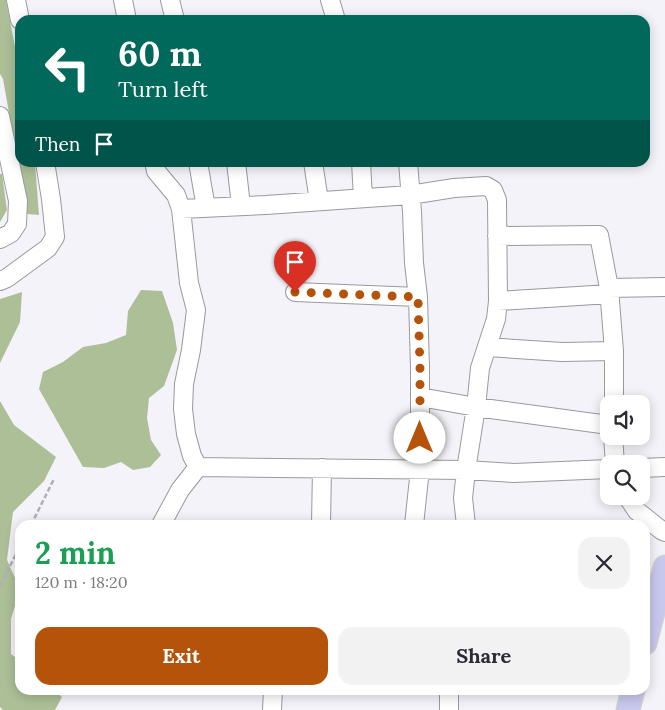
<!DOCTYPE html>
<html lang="en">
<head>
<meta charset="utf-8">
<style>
  body { margin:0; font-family:Lora,serif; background:#f2f2f3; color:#2b2b33; height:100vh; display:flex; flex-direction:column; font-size:19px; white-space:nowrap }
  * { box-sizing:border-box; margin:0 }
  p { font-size:16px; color:#7c7c81 }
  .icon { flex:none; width:28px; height:28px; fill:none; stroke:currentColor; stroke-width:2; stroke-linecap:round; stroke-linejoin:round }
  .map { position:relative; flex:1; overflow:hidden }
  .details { position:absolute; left:15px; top:520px; width:635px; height:175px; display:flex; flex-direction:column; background:#fff; border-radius:15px; box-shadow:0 2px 12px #0003 }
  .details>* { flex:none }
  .hud { position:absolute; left:15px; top:15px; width:635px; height:152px; border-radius:15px; box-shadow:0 2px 12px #0003; background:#00695c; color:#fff; overflow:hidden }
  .fabs { position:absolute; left:600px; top:395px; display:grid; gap:10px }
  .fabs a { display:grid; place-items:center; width:50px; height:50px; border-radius:10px; background:#fff; box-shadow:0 2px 12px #0003; font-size:25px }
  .pin { position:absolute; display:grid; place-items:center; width:42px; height:42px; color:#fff; margin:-51px -21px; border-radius:50% 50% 50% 0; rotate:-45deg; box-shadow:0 0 5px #0007 }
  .pin .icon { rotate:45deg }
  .me { position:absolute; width:55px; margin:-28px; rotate:0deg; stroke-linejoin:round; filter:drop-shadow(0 0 4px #0008) }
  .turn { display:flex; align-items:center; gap:18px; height:105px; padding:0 20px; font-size:22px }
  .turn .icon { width:65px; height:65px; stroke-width:2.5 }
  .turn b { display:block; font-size:35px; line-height:42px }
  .then { display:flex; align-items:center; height:48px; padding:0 20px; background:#0003; gap:10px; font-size:19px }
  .round { display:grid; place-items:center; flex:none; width:52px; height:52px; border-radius:15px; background:#f2f2f3 }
  .overview { display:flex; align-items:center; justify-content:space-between; height:85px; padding:0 20px }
  h1 { font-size:30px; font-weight:800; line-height:38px; color:#1e9e55 }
  .action { display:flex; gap:10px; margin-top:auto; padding:10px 20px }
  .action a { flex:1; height:58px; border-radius:15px; background:#b45309; color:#fff; font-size:20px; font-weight:800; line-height:58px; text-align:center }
  .action a+a { background:#f2f2f3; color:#2b2b33 }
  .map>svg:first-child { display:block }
  .forest { fill:#acbf97 }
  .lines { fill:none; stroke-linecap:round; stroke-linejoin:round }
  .minor-casing { stroke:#99999e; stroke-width:20 }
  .major-casing { stroke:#d0d0d1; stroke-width:25 }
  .path { stroke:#b0b0b4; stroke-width:2.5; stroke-dasharray:5 2.5; stroke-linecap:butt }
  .minor { stroke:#fff; stroke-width:18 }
  .major { stroke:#c8c7ed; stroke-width:22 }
  .route { stroke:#b45309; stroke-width:9; stroke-dasharray:0 16.2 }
</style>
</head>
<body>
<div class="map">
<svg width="665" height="710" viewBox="0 0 665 710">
  <rect width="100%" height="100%" fill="#f3f3f9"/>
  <path class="forest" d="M0,0h6l14,73v89l15,1 4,52 -12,-1 -24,-135 -3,-5z
    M0,174h2l5,36 -7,12z
    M141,290l21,1 11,32 4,27 -13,36 -15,12 -2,20 4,22 10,15 -11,12 -17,3 -12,-8 -17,6 -21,-1 -44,-78 4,-17 20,-10 20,-15 23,-4 20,-8 2,-24z
    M22,292l-2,30 -20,41v-64z
    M0,401l14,24 42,32 -12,24 -31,31 -6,48 13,29 -9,30v35l9,7v29h34l8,7 -7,13h-52l-3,-3z"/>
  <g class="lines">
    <defs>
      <path id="minor" d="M16,0l4,20
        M123,0l4,20
        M170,0l5,20
        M330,0l6,20
        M0,116l18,85 -1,23 -6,9 -11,6
        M154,162l2,9 20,24 5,14 8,74 7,27 -5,40 -7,34 -1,25 3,25 6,22 6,11
        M198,162l8,46
        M236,162l5,44
        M313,162l6,39
        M361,162l2,36
        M408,162l4,50 2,51 4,34 2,71v101l-6,56
        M181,209l85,-4 144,-10 44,-7 32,-2 7,4 4,10 1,101 -2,18 -16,49 -4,39 -10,63 -3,28 3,27
        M497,236l102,-1 10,53 5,63v53
        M0,281l7,-3 41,-30 7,-11 -4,-38 -6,-37
        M609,288l56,-1
        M295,292l123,5
        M498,301l112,-7
        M487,347l75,5 52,-1
        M420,397l56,10 133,18
        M613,436l2,28
        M198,467l268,3 48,3 95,-4
        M641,468l24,-1
        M627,496l10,15 24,19 4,2
        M161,525l19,-35 18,-23
        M321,525l1,-57
        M449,690v20
        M272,710l1,-20"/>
      <path id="major" d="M645,643l20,-76
        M628,710l5,-20"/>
    </defs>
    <use href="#minor" class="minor-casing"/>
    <use href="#major" class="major-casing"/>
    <path class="path" d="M31,525l23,-46
      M0,586l20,-40"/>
    <use href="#minor" class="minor"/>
    <use href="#major" class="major"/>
  </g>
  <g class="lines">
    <path class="route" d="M295,292l123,5 2,71v70"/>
  </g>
</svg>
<div class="fabs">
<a><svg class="icon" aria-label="sound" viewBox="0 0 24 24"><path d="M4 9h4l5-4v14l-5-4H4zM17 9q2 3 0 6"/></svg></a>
<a><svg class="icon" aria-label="search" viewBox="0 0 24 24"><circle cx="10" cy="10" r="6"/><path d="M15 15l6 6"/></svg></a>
</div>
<div class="pin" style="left:295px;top:292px;background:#d93025"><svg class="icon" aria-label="arrive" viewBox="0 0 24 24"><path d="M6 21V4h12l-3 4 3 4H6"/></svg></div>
<svg class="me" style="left:420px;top:438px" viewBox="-20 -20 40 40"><circle r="19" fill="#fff"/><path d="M0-13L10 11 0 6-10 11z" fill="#b45309"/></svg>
<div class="hud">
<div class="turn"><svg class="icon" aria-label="left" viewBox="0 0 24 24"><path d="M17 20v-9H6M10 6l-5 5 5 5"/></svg><div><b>60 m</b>Turn left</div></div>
<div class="then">Then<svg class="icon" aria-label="arrive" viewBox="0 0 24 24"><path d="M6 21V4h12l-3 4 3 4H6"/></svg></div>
</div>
<section class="details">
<div class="overview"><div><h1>2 min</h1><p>120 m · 18:20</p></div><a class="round"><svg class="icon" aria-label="close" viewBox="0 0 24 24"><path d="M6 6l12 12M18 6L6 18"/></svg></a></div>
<div class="action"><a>Exit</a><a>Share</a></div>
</section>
</div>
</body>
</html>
